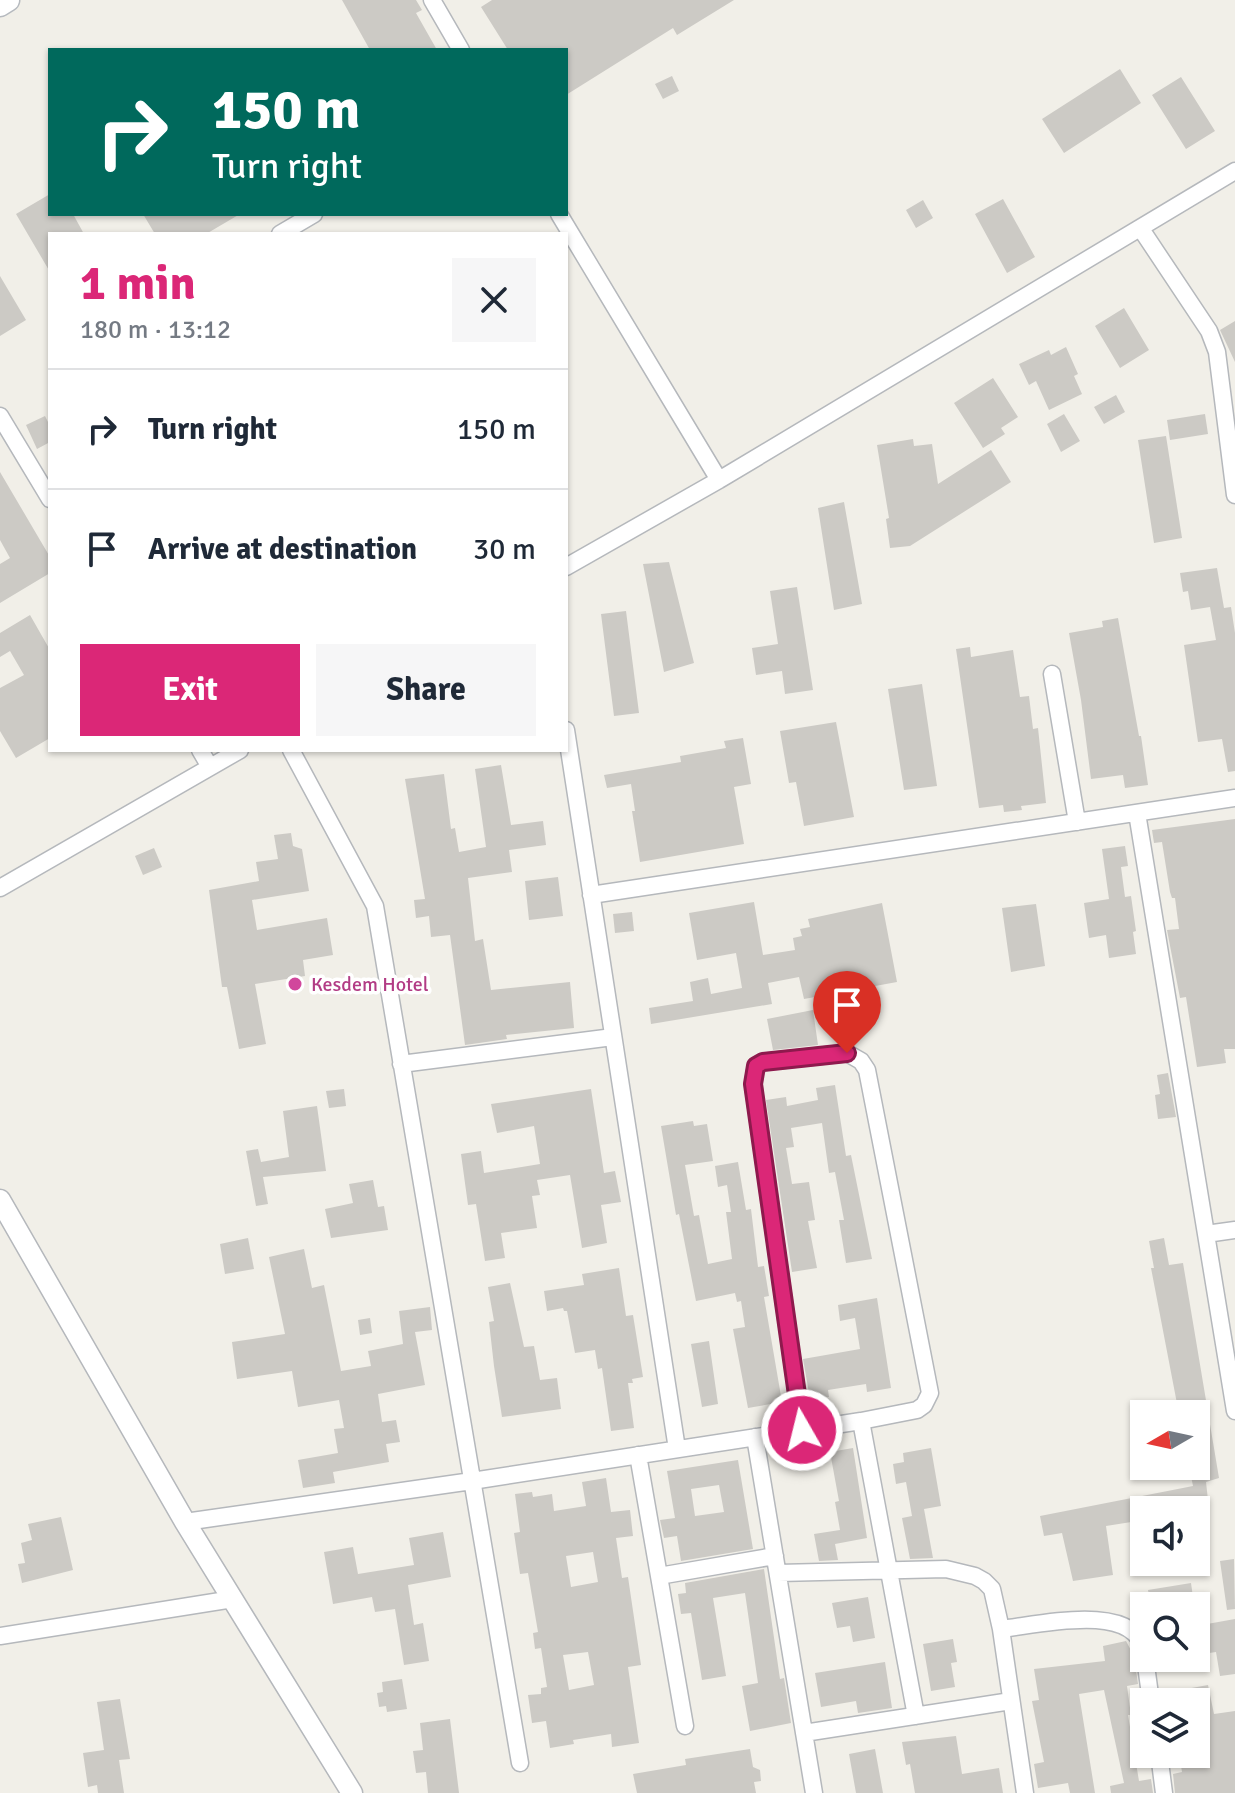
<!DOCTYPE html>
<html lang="en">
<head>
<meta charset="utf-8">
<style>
  body { margin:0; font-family:Signika,sans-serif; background:#f6f6f7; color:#1f2937; height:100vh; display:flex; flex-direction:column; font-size:30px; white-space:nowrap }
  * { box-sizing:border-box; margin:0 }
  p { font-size:26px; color:#747a83 }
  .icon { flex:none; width:44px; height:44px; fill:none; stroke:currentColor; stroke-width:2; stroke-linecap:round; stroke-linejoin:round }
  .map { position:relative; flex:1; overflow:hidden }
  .panel { position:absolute; left:48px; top:232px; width:520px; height:520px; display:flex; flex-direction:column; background:#fff; border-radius:0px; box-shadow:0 2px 6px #0004 }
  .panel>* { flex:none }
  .hud { position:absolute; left:48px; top:48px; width:520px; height:168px; border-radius:0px; box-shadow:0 2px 6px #0004; background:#00695c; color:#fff; overflow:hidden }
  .needle { width:52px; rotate:261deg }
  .controls { position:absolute; left:1130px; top:1400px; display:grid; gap:16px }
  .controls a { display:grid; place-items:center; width:80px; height:80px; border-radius:0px; background:#fff; box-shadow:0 2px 6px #0004; font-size:40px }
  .pin { position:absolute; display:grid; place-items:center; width:68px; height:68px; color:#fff; margin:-82px -34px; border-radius:50% 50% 50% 0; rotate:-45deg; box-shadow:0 0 8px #0007 }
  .pin .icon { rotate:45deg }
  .me { position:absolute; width:88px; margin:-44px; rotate:352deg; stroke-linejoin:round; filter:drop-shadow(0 0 6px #0008) }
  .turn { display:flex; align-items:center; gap:28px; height:168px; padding:0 32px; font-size:36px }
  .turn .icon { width:104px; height:104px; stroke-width:2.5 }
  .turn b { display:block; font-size:56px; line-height:68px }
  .round { display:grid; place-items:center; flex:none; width:84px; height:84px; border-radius:0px; background:#f6f6f7 }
  .summary { display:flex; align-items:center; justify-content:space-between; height:136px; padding:0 32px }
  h1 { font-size:48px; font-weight:700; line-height:60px; color:#db2777 }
  .action { display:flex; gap:16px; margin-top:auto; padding:16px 32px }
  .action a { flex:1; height:92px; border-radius:0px; background:#db2777; color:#fff; font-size:32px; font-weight:700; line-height:92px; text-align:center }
  .action a+a { background:#f6f6f7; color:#1f2937 }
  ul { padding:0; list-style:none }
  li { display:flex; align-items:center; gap:24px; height:120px; padding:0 32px; border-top:2px solid #e0e1e3 }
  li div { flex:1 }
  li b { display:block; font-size:30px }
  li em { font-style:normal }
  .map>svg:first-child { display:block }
  .building { fill:#cccac5; fill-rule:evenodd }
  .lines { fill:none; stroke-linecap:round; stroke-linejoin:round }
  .minor-casing { stroke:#b5b8bc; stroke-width:19 }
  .tertiary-casing { stroke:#b5b8bc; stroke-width:23 }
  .secondary-casing { stroke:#b6babf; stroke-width:25 }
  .minor { stroke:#fff; stroke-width:16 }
  .tertiary { stroke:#fff; stroke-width:20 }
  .secondary { stroke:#fff; stroke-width:22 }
  .route-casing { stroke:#8e194d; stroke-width:20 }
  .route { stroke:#db2777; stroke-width:14 }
  .hotel-dot { fill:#d1479c; stroke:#fff; stroke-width:3 }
  .labels { text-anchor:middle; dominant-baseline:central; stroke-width:7; stroke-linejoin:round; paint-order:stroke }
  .hotel-label { font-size:20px; fill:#b23c85; stroke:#fff; text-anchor:start }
</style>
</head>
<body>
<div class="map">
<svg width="1235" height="1793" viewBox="0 0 1235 1793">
  <rect width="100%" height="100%" fill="#f1efe8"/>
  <path class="building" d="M342,0h74l6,10 -6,3 21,37h-67z
    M492,0h242l-57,35 -4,-7 -107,67v-45h-58l-27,-43z
    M1120,69l21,34 -77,50 -22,-34z
    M672,76l7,15 -16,8 -8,-15z
    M1181,77l34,54 -29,18 -34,-54z
    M50,194v20h23l11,20h-34v38l-34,-58z
    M1003,199l32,58 -28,16 -32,-59z
    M923,200l10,18 -17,10 -10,-18z
    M143,214h97l-34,20h-51z
    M0,276l26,44 -26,16z
    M1124,308l25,42 -29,18 -25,-42z
    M1235,321v41l-15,-32z
    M1066,347l12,27 -4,2 8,18 -33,16 -13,-29 -7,4 -10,-21 30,-14 2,5z
    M993,378l25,39 -17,11 4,6 -22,14 -29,-45z
    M1116,395l9,17 -21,12 -10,-17z
    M1064,414l16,27 -19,11 -14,-28z
    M1205,414l3,20 -38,6 -3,-20z
    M45,416l5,10v16l-13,7 -11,-24z
    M1166,436l16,102 -28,5 -16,-103z
    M913,439l1,7 18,-2 6,40 53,-34 20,32 -101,64 -20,2 -4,-29 3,-1 -12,-73z
    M0,472l50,85v16l-50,30v-39l10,-6 -10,-18z
    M844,502l18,102 -28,6 -16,-102z
    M669,562l25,101 -30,9 -21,-108z
    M1217,568l7,40 7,-1 4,26v138l-7,1 -6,-33 -24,3 -14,-97 32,-5 -6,-33 -19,3 -3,-19 -5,1 -3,-19z
    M797,587l16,103 -28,4 -3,-23 -26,4 -4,-27 26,-4 -8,-53z
    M626,611l13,102 -25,3 -13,-102z
    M30,615l20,35v88l-34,20 -16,-27v-43l24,-13 -14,-24 -10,6v-24z
    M1118,618l21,118h2l7,49 -23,3 -2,-13 -32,4 -10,-79 -12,-67 34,-6 -1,-6z
    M970,647l1,10 42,-7 7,47 9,-1 4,33 5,-1 8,75 -25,3 1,4 -18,2 -1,-7 -24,3 -23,-159z
    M922,684l15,102 -33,4 -16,-101z
    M836,722l18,95 -50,9 -8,-44 -7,1 -9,-52z
    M743,738l8,46 -17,3 10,57 -104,18 -8,-51h3l-4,-27 -24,4 -3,-13 77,-13 -1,-6 46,-8 -2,-7z
    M501,765l10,60 32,-4 3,24 -37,5 3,22 -44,6 7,63 8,-2 8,51 79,-8 4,46 -68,7 1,4 -42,6 -15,-110 -19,2 -2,-21 -13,2 -2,-18 11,-1 -20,-120 39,-5 7,55 4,-1 4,24 27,-5 -11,-78z
    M1235,819v230h-11l2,14 -29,4 -11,-70 -6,1 -13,-68 12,-1 -4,-31h-3l-2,-6 -8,-50 -8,1 -2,-13z
    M291,833l2,13 9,3 7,42 -57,9 5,30 70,-12 6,37 -30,5 2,16 -50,8 11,60 -27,5 -12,-62h-5l-13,-97 50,-9 -3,-19 22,-3 -4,-24z
    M1125,846l3,20 -7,1 4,30 6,-1 5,35 -3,1 3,22 -27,4 -3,-23 -17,3 -5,-35 25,-4 -7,-50z
    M154,848l8,19 -19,8 -8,-19z
    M558,877l5,39 -34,4 -4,-39z
    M754,902l9,53 32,-5 -2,-12 9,-2 -2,-7 10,-2 -2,-8 74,-16 15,79 -93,17 -5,-22 -31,6 4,21 -121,20 -2,-16 44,-7 -3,-19 18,-4 3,16 31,-6 -6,-35 -39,7 -8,-47z
    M1036,904l9,62 -34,6 -9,-64z
    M632,912l2,19 -19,2 -2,-19z
    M813,1010l5,35 -45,5 -6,-31z
    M1168,1073l8,44 -18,2 -3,-24 5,-1 -3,-19z
    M835,1085l11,71 5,-1 21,104 -26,4 -7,-43h5l-9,-48 -6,1 -7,-50 -31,5 3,19 -8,1 6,36 17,-2 6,38 -7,1 9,47 -25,4 -26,-172 20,-3 1,9 31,-6 -2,-12z
    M344,1089l2,17 -17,2 -3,-17z
    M591,1089l13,84 11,-2 6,31 -20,3 6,38 -25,5 -12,-73 -33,5 3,15 -8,1 5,32 -36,5 4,25 -20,3 -9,-57 -8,1 -7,-51 20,-3 3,22 56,-9 -6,-38 -37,7 -6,-29z
    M317,1106l9,65 -63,6 5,27 -12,2 -10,-55 12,-2 3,13 28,-5 -6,-46z
    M693,1121l1,5 13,-2 6,37 -28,4 9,51 5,-1 9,49 24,-5 -6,-47h5l-4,-27 -9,2 -3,-21 23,-4 8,48 5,-1 7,58 6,-1 5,30 -5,1 18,105 -34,6 -15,-79 12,-2 -4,-26 -4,1 -2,-9 -39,8 -17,-87 -3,1 -15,-89z
    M373,1180l5,27 6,-1 4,24 -57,8 -6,-29 28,-6 -4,-19z
    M248,1238l6,31 -29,5 -5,-30z
    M1164,1238l5,27 14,-2 36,215 -13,4 4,36 -10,1 -2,-9h-54v10l-38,6 7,49 -40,6 -11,-48 -18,3 -4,-20 153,-30 -4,-20h7v-52h-17l-28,-146h3l-5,-27z
    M304,1249l8,39 12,-3 17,86 30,-5 -3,-15 35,-7 -4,-33 31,-4 2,23 -17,2 10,53 -47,9 4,28 14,-2 4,22 -14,2 3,18 -56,10 2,11 -32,5 -5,-28 40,-7 -4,-24 10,-1 -5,-28 -41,7 -6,-36 -55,8 -5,-37 53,-8 -16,-77z
    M619,1268l7,48 7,-1 10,62 -11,2 1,4h-5l6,45 -23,3 -9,-63 -4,1 -3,-19 -20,3 -8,-42h-3l-1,-3 -16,3 -3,-20 40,-6 -2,-11z
    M510,1283l14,64 10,-1 6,34 17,-2 4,31 -59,8 -8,-51 -5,-44 5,-1 -6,-34z
    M877,1298l14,90 -24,4 -1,-8 -38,6 1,7 -15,2 -1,-7 -4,1 -6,-34 57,-10 -5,-31 -15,3 -2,-16z
    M370,1318l2,15 -12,2 -2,-15z
    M709,1341l9,63 -16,3 -11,-63z
    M853,1448l14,90 -32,6 3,16 -19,1 -5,-27 26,-4 -5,-28 4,-1 -9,-49z
    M931,1448l10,58 -17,3 9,49 -23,1 -8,-41 10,-2 -6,-34 -10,2 -3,-20 11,-2 -1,-9z
    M738,1460l15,89 -72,12 -4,-25 -13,2 -4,-18 15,-2 -8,-47zM719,1485l5,27 -29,4 -4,-27z
    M606,1478l5,34 19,-2 3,26 -17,2 6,40 6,-1 13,88 -13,2 11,76 -27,4 -1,-13 -38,6 1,4 -24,4 -4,-27 -14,2 -4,-28 13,-1v-6l6,-1 -6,-39 -6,1 -2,-16 5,-1 -10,-59 -8,1 -6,-41 6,-1 -5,-38 17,-2 1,5 19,-3 2,17 32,-5 -4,-24zM593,1552l5,30 -27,5 -5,-31zM588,1652l6,33 -25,5 -6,-35z
    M61,1517l12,53 -51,13 -4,-19 7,-1 -4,-20 11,-3 -4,-16z
    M443,1532l8,45 -43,8 6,40 9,-2 6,38 -25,4 -9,-56 -20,3 -3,-15 -39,7 -9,-52 29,-5 5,27 56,-9 -5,-27z
    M1234,1559l1,50 -8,1 -7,-49z
    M764,1569l16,110 4,-1 7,45 -41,8 -8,-45 16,-3 -13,-90 -32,5 13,78 -24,4 -11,-67 -10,1 -3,-20 8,-1 -1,-10z
    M1191,1583l2,14 -26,4v5h-16l-3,-16z
    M868,1597l7,41 -22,4 -3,-16 -13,2 -5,-25z
    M1235,1619v55l-15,2 -4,-24 -20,3v-29z
    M953,1639l4,23 -6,1 4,24 -24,4 -8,-47z
    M1126,1641l8,15 4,28 -11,2 4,29h-3l11,66 12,-2 2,14h-42l-1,-7 14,-3 -20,-93 -25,4 16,99h-25l-2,-10 -30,5 -4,-24 10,-2 -12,-61 7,-1 -5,-31 71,-8 -2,-15z
    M885,1662l7,46 -34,5 -2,-12 -35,6 -6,-34z
    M402,1679l5,30 -20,3 -1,-6 -7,1 -2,-14 6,-1 -1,-10z
    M1208,1685l6,29 21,-3v82h-60l-2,-19 9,-2 -2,-12 9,-1 -1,-5h8v-52h-8l-2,-13z
    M120,1699l10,60 -11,1 5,33h-26l-1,-8 -9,2 -5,-34 21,-3 -7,-48z
    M450,1719l9,74h-31l-2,-21 -10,1 -3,-22 10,-1 -3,-27z
    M956,1736l6,38 37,-6 4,25h-88l-5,-29 -4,1 -4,-23z
    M750,1749l3,18 7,3 1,11 -7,1 2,11h-119l-4,-19 53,-9 -1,-6z
    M875,1749l8,44h-27l-7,-39z"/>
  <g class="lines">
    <defs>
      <path id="minor" d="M432,0l29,50
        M559,214l160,266
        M1141,229l68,102 8,21 18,143
        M280,234l34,-20
        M0,416l50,83
        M566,567l153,-87 516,-309
        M1052,674l25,148
        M566,730l111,719
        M200,750l10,17
        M291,750l84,156 145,857
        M1137,813l98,598
        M0,888l240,-138
        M591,895l644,-97
        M401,1064l212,-27
        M1206,1234l29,-4
        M861,1421l55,295
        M755,1437l59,356
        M638,1455l47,271
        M185,1522l287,-41 389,-60 56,-11 7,-5 6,-12 -63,-323 -6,-9 -14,-8 -84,9 -7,4 -3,18 49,346
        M778,1573l168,-4 29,7 9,5 8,8 9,40 24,164
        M659,1576l116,-20
        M1001,1629c37,-4 134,-28 143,22
        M0,1636l233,-37
        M1145,1658l6,44
        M804,1733l207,-32
        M1159,1754l5,39"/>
      <path id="tertiary" d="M0,1200l185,322 167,271"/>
      <path id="secondary" d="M0,5l8,-5"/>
    </defs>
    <use href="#minor" class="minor-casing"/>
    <use href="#tertiary" class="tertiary-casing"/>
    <use href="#secondary" class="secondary-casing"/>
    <use href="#minor" class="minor"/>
    <use href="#tertiary" class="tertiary"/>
    <use href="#secondary" class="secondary"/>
  </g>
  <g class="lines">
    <defs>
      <path id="route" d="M802,1430l-49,-346 3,-18 7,-4 84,-9"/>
    </defs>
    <use href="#route" class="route-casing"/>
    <use href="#route" class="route"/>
  </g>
  <circle class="hotel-dot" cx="295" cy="984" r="8"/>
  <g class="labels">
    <g class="hotel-label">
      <text x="311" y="984">Kesdem Hotel</text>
    </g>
  </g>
</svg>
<div class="controls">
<a><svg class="needle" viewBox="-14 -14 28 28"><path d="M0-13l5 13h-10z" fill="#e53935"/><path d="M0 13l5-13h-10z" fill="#747a83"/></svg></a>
<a><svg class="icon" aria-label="sound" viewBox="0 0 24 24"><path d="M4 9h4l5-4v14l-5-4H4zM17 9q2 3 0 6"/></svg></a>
<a><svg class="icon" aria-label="search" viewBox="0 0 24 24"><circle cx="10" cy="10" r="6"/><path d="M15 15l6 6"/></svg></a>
<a><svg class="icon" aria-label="layers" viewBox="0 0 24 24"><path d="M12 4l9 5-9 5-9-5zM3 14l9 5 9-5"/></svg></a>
</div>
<div class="pin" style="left:847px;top:1053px;background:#d93025"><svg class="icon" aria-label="arrive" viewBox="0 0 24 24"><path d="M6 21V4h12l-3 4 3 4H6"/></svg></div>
<svg class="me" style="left:802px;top:1430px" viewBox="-20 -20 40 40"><circle r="17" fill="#db2777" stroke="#fff" stroke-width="3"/><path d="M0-11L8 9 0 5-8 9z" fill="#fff"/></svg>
<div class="hud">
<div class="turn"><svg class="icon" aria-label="right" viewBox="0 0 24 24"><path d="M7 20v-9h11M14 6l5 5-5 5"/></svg><div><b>150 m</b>Turn right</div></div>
</div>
<section class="panel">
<div class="summary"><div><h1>1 min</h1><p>180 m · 13:12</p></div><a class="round"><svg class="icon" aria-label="close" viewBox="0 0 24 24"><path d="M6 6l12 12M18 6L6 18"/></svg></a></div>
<ul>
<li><svg class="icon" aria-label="right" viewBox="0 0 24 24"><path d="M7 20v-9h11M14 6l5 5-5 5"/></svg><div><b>Turn right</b></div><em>150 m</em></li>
<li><svg class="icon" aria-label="arrive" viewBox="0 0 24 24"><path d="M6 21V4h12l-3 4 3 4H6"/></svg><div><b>Arrive at destination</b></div><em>30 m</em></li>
</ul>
<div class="action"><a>Exit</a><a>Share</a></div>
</section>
</div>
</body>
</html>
